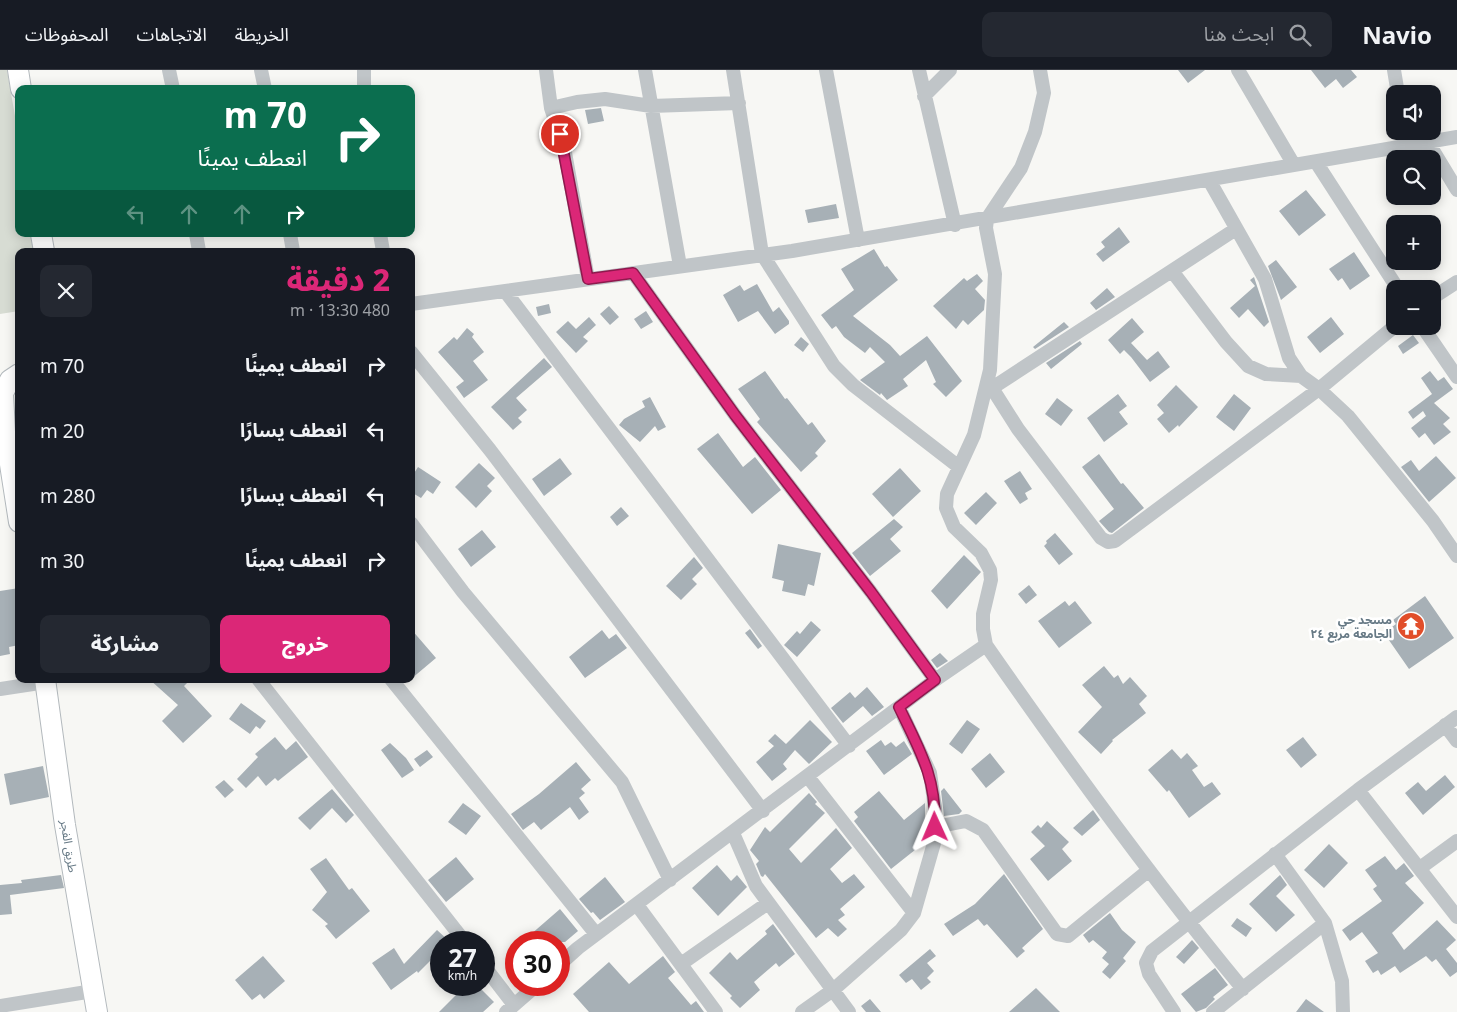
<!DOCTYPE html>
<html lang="ar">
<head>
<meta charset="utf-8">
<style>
  body { margin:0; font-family:"Noto Sans","Noto Sans Arabic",sans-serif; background:#242831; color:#f1f3f6; direction:rtl; height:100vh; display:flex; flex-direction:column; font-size:19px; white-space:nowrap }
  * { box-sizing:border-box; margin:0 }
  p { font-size:16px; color:#9ea1a6 }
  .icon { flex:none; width:28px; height:28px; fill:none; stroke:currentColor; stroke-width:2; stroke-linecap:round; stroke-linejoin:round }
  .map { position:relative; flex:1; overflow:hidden; direction:ltr }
  .side { position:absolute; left:15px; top:178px; width:400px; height:435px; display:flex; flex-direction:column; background:#171b24; border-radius:10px; box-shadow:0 2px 12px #0003; direction:rtl }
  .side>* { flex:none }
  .guide { position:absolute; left:15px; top:15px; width:400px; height:152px; border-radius:10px; box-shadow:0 2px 12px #0003; direction:rtl; background:#0b6e4f; color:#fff; overflow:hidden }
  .buttons { position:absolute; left:1386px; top:15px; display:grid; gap:10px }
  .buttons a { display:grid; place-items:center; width:55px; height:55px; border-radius:10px; background:#171b24; box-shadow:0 2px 12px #0003; font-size:25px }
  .speed { position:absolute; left:430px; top:861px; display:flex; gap:10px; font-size:25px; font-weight:700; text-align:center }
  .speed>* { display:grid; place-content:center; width:65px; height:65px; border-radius:50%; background:#171b24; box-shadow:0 2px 12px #0003; line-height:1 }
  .speed small { font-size:12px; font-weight:400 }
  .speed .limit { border:8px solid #d22; background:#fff; color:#111 }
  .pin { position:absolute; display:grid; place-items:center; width:42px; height:42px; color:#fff; margin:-21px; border:2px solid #fff; border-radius:50%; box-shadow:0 1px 5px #0007 }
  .me { position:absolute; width:55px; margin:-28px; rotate:359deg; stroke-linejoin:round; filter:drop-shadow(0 0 4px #0008) }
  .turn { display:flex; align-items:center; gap:18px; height:105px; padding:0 25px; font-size:22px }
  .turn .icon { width:65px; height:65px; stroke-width:2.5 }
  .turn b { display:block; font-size:35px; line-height:42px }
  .lanes { display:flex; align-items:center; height:48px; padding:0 25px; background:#0003; justify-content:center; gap:25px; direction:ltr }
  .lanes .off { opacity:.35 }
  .round { display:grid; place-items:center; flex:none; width:52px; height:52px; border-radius:10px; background:#242831 }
  .head { display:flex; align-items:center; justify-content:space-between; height:85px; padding:0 25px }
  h1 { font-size:30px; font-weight:800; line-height:38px; color:#db2777 }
  .cta { display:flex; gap:10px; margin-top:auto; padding:10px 25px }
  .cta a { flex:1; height:58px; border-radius:10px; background:#db2777; color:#fff; font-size:20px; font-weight:800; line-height:58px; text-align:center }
  .cta a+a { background:#242831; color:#f1f3f6 }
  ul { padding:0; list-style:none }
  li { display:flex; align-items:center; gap:15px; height:65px; padding:0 25px }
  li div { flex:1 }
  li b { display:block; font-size:19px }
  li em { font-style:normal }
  header { display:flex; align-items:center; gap:30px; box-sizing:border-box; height:70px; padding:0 25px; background:#171b24; border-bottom:1px solid #363941 }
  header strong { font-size:24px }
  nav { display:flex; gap:28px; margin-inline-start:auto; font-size:18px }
  .search { width:350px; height:45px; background:#242831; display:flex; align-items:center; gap:12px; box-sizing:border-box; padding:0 18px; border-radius:10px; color:#9ea1a6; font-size:19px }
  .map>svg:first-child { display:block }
  .green { fill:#d7dcd3 }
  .building { fill:#a7b0b6 }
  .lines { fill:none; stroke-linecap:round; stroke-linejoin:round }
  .secondary-casing { stroke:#b3b9bd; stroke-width:22 }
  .street { stroke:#c0c5c8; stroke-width:14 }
  .secondary { stroke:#fff; stroke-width:20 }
  .route-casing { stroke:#8e194d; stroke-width:12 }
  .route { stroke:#db2777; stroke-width:9 }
  .labels { text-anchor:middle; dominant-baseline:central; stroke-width:5; stroke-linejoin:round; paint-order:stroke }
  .poi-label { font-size:12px; font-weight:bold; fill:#667985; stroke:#fff; text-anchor:end }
  .street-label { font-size:12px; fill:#667985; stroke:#fff }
</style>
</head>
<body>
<header>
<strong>Navio</strong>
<div class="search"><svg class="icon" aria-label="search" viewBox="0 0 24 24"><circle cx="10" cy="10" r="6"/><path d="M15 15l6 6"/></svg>ابحث هنا</div>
<nav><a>الخريطة</a><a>الاتجاهات</a><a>المحفوظات</a></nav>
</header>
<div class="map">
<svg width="1457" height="942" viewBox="0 0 1457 942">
  <rect width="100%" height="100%" fill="#f7f7f4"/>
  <path class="green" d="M0,0h7l12,69v95h15l2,17h-17v60l-19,3z"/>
  <path class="building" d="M1178,0h27l-17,13z
    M1311,0h40l6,7 -14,11 -7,-9 -11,9z
    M601,38l3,13 -16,3 -3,-14z
    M1306,120l20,25 -27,21 -20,-25z
    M836,134l3,14 -31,5 -3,-13z
    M1119,157l11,15 -27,20 -7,-8 9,-7 -4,-5z
    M874,179l11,18 2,-1 11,14 -45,36 37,29 10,11 27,-20 35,45 -16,16 -13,-13 3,-2 -10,-22 -23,19 5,7 -21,14 -6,-7 -1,2 -20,-15 25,-18 -15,-15 -5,6 -21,-16 -8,-11 -4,3 -11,-14 33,-25 -13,-21z
    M1354,182l16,24 -20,14 -8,-12 -4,3 -9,-12z
    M1276,190l21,27 -16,13 -13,-34z
    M977,204l6,7 -8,8 10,11 -1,10 -16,15 -5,-5 -7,9 -23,-23 31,-28 3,3z
    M1254,207l15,45 -5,5 -16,-18 -9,9 -9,-10 25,-22 -5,-6z
    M757,214l16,28 6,-5 10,14v3l-14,10 -17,-23 -20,11 -15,-27 17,-10 4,6z
    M1107,218l8,9 -19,13 -6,-7z
    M549,234l2,9 -13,3 -2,-9z
    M609,236l10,11 -9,8 -10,-11z
    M646,241l7,11 -12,7 -7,-10z
    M589,247l7,8 -13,12 5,4 -12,12 -20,-21 12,-11 8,8z
    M1331,247l13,17 -24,19 -13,-16z
    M1132,248l12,14 -13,11 16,17 11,-9 12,16 -20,15 -19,-25 -7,-7 -4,4 -12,-14z
    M1064,252l5,5 -34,22 -2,-2z
    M467,258l7,6 -2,3 12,15 -11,9 15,19 -24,18 -8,-11 8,-6 -26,-29 16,-15 3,3z
    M1413,265l6,8 -16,11 -5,-8z
    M801,267l8,7 -6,8 -9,-7z
    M1080,271l2,3 -31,25 -5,-6z
    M544,288l8,9 -36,31 11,12 -9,8 4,4 -9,8 -22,-23z
    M765,301l20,28 2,-1 21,27 4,-3 14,19 -11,12 3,3 -17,16 -44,-50 3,-3 -22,-30z
    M1430,301l8,10 6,-4 9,12 -19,14 16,15 -7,6 8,8 -17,13 -9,-12 -6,5 -8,-10 15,-12 -3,-5 -10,8 -5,-7 24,-18 -11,-16z
    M1176,315l22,22 -19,20 -1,-2 -9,8 -12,-14 7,-6 -7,-8z
    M1118,324l9,12 -8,6 9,12 -24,18 -17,-24z
    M1234,324l17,14 -17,23 -18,-14z
    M650,327l16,30 -8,4 -3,-5 -15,16 -21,-17 5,-6 21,-12 -3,-6z
    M1057,328l16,12 -12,16 -16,-12z
    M718,363l25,34 12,-10 26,33 -29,24 -55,-65z
    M1099,384l22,30 2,-1 21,25 -32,25 -3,-1 -10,-11 15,-12 -32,-42z
    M1436,386l20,22 -27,24 -28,-35 10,-7 8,11z
    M560,388l12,16 -28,22 -12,-17z
    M479,393l16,15 -8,8 5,5 -16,17 -21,-21z
    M418,397l23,15 -8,12 -6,-4 -6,8 -10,-6v-14z
    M900,398l21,23 -28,26 -21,-23z
    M1020,401l12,18 -7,4 3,6 -8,5 -16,-23z
    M986,422l11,11 -21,22 -12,-12z
    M621,437l8,9 -12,10 -7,-9z
    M894,449l9,8 -13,12 11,12 -31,25 -18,-23z
    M482,460l14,17 -25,20 -13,-18z
    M1055,463l18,21 -14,11 -15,-19 3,-3 -1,-2z
    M778,474l43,9 -7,33 -6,-2 -3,12 -23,-5 2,-10 -12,-3z
    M964,485l17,17 -34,37 -16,-18z
    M694,487l9,11 -11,11 5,5 -16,16 -15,-14z
    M1029,515l8,10 -11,9 -8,-10z
    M19,518v17l-3,1 3,39 -10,2 1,7 -10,2v-65z
    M1425,526l29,42 -45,31 -25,-36 12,-9 -3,-4z
    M1065,531l4,5 6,-5 17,22 -33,25 -21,-27z
    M811,551l10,9 -24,27 -13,-12 13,-14 3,3z
    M411,559l25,29 -25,21z
    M750,559l12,17 -4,3 -13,-16z
    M602,560l7,9 7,-5 11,14 -42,30 -16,-21z
    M940,583l8,8 -11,7 -6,-8z
    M1104,596l10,12 4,-3 5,9 7,-7 17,19 -8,8 7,9 -34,27 1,1 -12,13 -23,-22 24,-25 -20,-22z
    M149,609h42l-7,7 28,30 -29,27 -21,-22 16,-16z
    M867,617l17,20 -12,9 -9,-10 -20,17 -12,-15 19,-16 5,6z
    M241,633l25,18 -6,8 -4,-3 -6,8 -21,-15z
    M810,650l22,22 -23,22 -14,-14 -12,14 4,5 -15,12 -16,-19 18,-16 -6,-5 7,-7 11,10z
    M967,650l13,9 -18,25 -13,-10z
    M275,667l11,13 10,-9 12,16 -30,24 -3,-3 -9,8 -8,-10 -12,12 -9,-9 21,-22 -3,-3z
    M1303,667l14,18 -16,13 -15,-18z
    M881,670l4,6 6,-4 5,5 8,-6 8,13 -28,21 -18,-24z
    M390,673l16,15 8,12 -12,8 -21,-28z
    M1172,679l9,10 6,-6 11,13 -6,4 12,17 8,-5 9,12 -32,24 -20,-28 -2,2 -19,-22z
    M427,680l6,7 -13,10 -6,-8z
    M990,683l15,19 -19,16 -15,-19z
    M576,692l15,18 -10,9 4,4 -6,5 10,14 -10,8 -9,-13 -29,23 -7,-8 -11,8 -12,-16 28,-20z
    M43,696l6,31 -39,8 -6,-31z
    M1445,705l10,12 -32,28 -18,-22 13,-11 8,9z
    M224,710l10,10 -9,8 -10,-11z
    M944,718l18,23 -3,3 -15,2 -3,-25z
    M332,719l22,26 -8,8 -14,-15 -22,22 -12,-12z
    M879,721l25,29 21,-17v39l-34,27 -37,-48 4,-4 -4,-5z
    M809,723l8,9 -2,2 10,9 -36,36 12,14 35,-35 16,20 -22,21 12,14 12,-9 11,13 -25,22 5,6 -7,5 9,9 -9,8 -10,-9 -12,10 -51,-64 -2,3 -2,-1 -5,-12 3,-3 -9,-11 15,-23 5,5z
    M463,733l18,13 -15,19 -18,-13z
    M1093,740l7,10 -18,16 -9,-8z
    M1047,751l22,21 -7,7 10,12 -24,20 -18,-22 15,-13 -14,-14 7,-7 3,3z
    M1329,774l19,19 -24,25 -20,-18z
    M1385,786l11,14 8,-7 10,13 -9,7 19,20 -32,30 12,17 33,-30 19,20 -10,9 11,14v9l-7,5 -14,-18 -4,3 -6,-6 -26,17 -5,-7 -14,9 -3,-5 -5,3 -8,-12 13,-8 -16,-21 -12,9 -8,-11 40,-29 -9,-12 4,-3 -12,-16z
    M456,787l18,22 -28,23 -18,-22z
    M326,788l23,32 3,-2 18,23 -34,28 -11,-13 3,-2 -16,-14 15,-18 -17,-23z
    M717,795l14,16 6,-6 10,12 -29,29 -26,-28z
    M1004,804l39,55 -21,19 3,3 -8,7 -30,-34 -3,2 -6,-7 -25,17 -9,-12 31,-20z
    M61,805l3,13 -54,7 2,19 -12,1v-30l22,-2 -1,-3z
    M1280,805l7,10 -11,11 19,19 -19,17 -27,-28z
    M605,807l20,25 -25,18 -7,-8 -2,1 -12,-14z
    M560,839l18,22 -13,11h-43z
    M1110,843l12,17 14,12 -13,16 3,3 -16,18 -8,-7 7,-8 -7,-6 5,-6 -14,-12 -4,3 -6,-8z
    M1237,848l15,10 -6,9 -15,-11z
    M773,854l22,30 -16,13 -3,-4 -22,19 6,8 -20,18 -10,-10 2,-2 -23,-23 21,-21 7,8 30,-26 -2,-3z
    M437,860l13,12h-9v8l-23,23 -1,-2 -26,19 -19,-27 22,-15 10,16z
    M1192,870l7,8 -15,16 -8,-7z
    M930,879l6,7 -9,7 7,8 -7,7 4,4 -10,8 -9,-11 -6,4 -7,-8z
    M263,886l22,25 -21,18 -4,-5 -8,6 -17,-20z
    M663,886l12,16 -7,6 23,27 5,-4 8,11h-115l-16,-18 36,-32 20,22z
    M1215,898l13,17 -15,12 2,2 -9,9 -10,4 -15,-18z
    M466,915h11l17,17 -11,10h-44z
    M1036,918l24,24h-51z
    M870,929l11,13h-15l-5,-6z
    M1306,929l18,13h-28z"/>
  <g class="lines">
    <defs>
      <path id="secondary" d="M18,0l3,19
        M41,164l3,17
        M19,304l-9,6 -7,13 2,39 14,90
        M45,609l20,146 32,187"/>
    </defs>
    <use href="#secondary" class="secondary-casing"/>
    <path class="street" d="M169,0l4,19
      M261,0l4,19
      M546,0l5,38 13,39 24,132
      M645,0l35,196
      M733,0l29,184 72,112 19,19 106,82
      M826,0l32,170
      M919,0l36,155
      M1040,0l4,23 -9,39 -14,36 -34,51 -1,9 9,46 -5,96 -16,65 -27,59 -1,14 8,19 27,26 9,17 1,10 -8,34v15l3,16c82,118 166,234 257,344
      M1238,0l56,95
      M1394,0l4,24
      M364,19v-19
      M924,26l26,-26
      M551,38l26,-6 28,-3 46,7 88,-3
      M1428,72l29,48
      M1316,92l82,127
      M1209,110l56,99 24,79 12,18 18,13 29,27 85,105 24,35
      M196,164l3,17
      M290,164l3,17
      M380,164l3,17
      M1172,201l54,71 22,24 18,8 35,2
      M633,203l102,142 136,177 64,88
      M505,221l344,455
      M1432,228l25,-16
      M411,234l381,-53 665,-114
      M1422,256l35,51
      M411,282l79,98 273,361
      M992,318l26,41 83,109 7,4 7,-1 204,-152 76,-63
      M986,322l250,-163
      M411,453l52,69 159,190 48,98
      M258,609l207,263
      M391,609l205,255
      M0,619l46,-7
      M1445,655l12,16
      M808,707l106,136
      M1358,720l99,127
      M935,757l31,-6 17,9 74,104 11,2 81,-66
      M733,763l23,53 93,126
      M1275,784l50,69 17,58 1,31
      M1420,798l37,-27
      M637,835l79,107
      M681,894l87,-61
      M559,895l19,-17 357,-268 51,-35
      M484,896l30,39
      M0,936l93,-15
      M506,942l31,-27
      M802,942l31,-22 68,-60 13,-17 20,-70 1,-35 -5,-35 -31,-66
      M1174,942l-25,-38 -3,-11 6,-12 206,-161 99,-73
      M1213,942l112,-89"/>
    <use href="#secondary" class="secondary"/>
  </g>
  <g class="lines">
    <defs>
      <path id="route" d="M560,64l28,145 45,-6 102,142 136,177 64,88 -36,27c21,44 37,69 36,120"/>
    </defs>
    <use href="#route" class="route-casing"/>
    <use href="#route" class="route"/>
  </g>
  <defs>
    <symbol id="temple-disc" viewBox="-11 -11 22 22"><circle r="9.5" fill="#e14e2a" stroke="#fff"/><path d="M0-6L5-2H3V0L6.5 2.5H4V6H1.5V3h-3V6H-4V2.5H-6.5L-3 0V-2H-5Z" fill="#fff"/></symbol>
  </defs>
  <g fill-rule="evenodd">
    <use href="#temple-disc" x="1395" y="540" width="32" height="32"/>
  </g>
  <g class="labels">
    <g class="poi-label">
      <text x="1392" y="549">مسجد حي<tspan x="1392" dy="14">الجامعة مربع ٢٤</tspan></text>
    </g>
    <g class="street-label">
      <text transform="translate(69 776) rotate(81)">طريق الفجر</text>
    </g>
  </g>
</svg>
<div class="buttons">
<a><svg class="icon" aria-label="sound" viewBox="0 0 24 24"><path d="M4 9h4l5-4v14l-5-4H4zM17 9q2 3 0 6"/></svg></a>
<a><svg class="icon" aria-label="search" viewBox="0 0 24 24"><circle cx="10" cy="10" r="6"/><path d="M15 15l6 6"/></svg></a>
<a>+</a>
<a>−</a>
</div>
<div class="speed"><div>27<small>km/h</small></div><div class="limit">30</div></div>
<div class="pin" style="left:560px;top:64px;background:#d93025"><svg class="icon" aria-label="arrive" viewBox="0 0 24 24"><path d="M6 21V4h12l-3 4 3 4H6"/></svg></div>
<svg class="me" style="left:935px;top:757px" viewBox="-20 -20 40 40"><path d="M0-17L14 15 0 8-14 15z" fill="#db2777" stroke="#fff" stroke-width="4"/></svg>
<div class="guide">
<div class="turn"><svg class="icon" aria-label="right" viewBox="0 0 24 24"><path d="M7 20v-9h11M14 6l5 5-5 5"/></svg><div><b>70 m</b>انعطف يمينًا</div></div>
<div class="lanes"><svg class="icon off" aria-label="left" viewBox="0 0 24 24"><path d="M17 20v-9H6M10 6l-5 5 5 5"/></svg><svg class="icon off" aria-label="ahead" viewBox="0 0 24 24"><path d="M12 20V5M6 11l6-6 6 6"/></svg><svg class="icon off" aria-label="ahead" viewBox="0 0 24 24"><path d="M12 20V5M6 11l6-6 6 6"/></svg><svg class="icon" aria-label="right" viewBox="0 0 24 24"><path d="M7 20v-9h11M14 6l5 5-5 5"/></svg></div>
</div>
<section class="side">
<div class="head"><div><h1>2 دقيقة</h1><p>480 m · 13:30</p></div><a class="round"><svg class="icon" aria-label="close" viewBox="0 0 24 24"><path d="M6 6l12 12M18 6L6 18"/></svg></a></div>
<ul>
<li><svg class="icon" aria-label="right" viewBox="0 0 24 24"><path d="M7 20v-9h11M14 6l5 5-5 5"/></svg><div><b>انعطف يمينًا</b></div><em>70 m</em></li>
<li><svg class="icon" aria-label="left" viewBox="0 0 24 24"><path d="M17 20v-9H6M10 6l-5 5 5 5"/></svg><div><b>انعطف يسارًا</b></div><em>20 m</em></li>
<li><svg class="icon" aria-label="left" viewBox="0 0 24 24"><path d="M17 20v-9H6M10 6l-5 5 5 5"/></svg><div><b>انعطف يسارًا</b></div><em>280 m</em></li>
<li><svg class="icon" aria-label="right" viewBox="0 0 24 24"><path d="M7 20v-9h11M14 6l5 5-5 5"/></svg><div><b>انعطف يمينًا</b></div><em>30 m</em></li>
</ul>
<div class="cta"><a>خروج</a><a>مشاركة</a></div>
</section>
</div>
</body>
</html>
